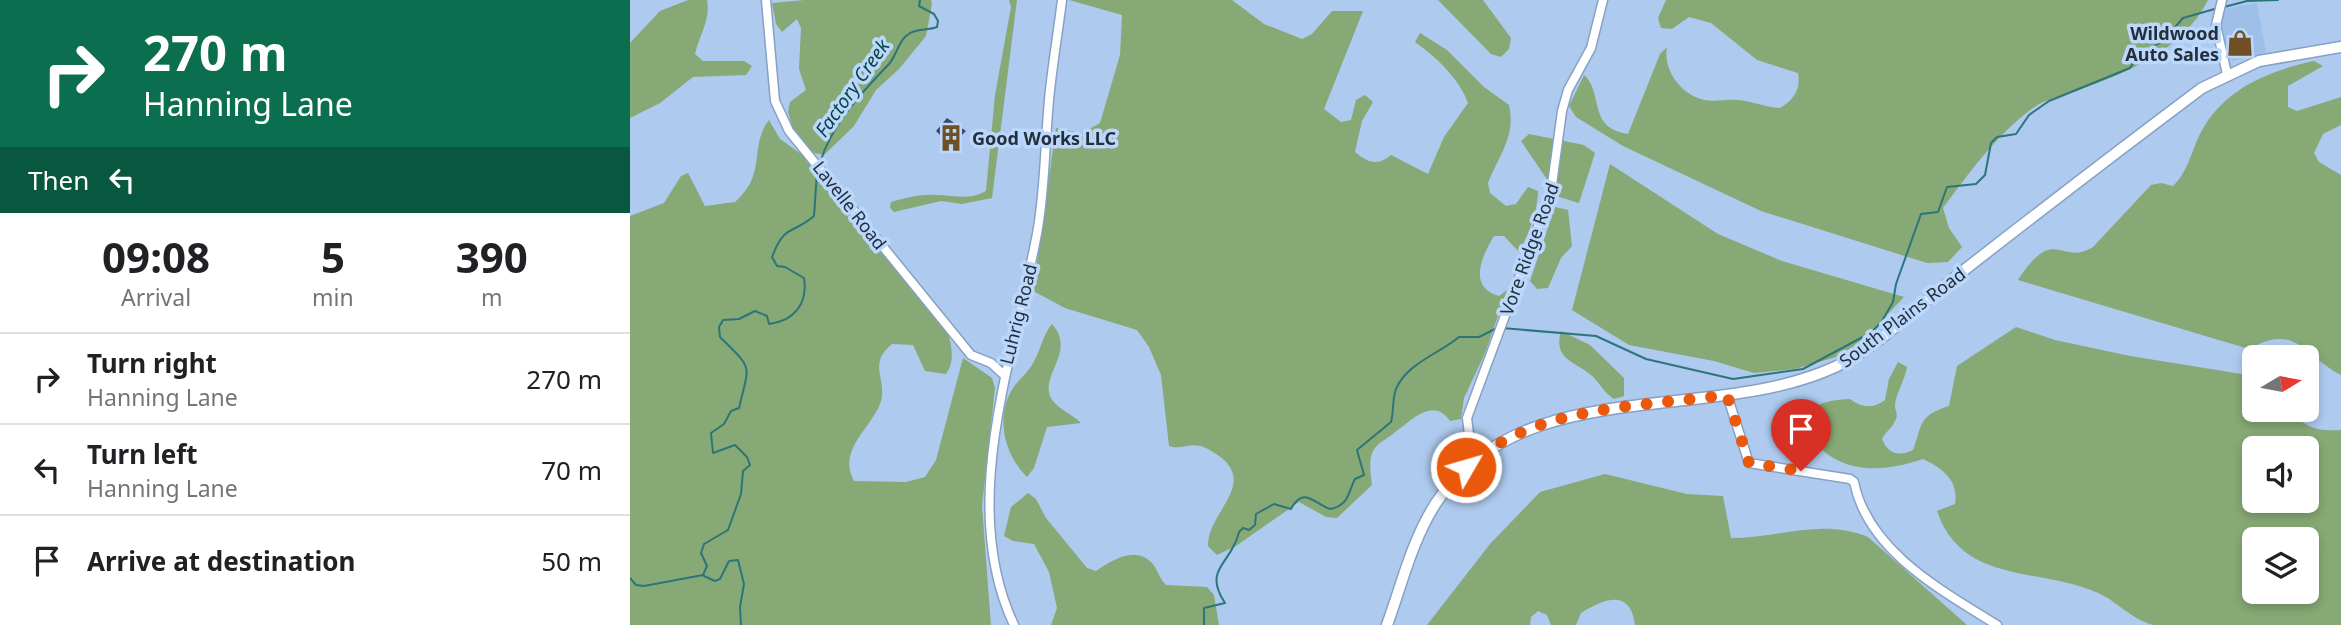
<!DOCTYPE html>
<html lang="en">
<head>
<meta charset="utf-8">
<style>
  body { margin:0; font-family:"Noto Sans",sans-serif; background:#f6f6f6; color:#202124; height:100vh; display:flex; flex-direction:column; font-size:26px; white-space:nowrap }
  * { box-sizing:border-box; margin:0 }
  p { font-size:23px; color:#757577 }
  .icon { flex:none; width:38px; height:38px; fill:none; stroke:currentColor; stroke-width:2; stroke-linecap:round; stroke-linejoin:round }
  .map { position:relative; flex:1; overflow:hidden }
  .details { display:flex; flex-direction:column; background:#fff; width:630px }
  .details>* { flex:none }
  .hud { background:#0b6e4f; color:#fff; overflow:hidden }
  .needle { width:46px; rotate:80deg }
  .controls { position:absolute; left:1612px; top:345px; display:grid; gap:14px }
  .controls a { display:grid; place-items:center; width:77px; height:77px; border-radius:10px; background:#fff; box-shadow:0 4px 10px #0003; font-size:35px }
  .pin { position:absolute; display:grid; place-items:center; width:60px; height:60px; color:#fff; margin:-72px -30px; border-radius:50% 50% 50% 0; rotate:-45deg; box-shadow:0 0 7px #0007 }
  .pin .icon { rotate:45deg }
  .me { position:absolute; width:77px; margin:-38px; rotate:52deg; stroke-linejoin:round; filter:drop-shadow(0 0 5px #0008) }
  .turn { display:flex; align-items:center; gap:24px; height:147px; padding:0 28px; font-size:32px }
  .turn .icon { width:91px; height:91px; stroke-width:2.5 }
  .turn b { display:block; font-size:49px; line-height:60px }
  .then { display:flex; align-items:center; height:66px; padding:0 28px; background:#0003; gap:14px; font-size:26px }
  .eta { display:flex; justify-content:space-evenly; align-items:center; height:119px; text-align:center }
  .eta b { font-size:42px; font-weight:700; line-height:49px }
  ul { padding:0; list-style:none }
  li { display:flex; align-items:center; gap:21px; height:91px; padding:0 28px; border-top:2px solid #e0e0e0 }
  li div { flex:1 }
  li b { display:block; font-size:26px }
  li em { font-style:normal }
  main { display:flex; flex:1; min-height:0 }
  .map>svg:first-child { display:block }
  .built { fill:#9ebfe8 }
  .green { fill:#87a975; fill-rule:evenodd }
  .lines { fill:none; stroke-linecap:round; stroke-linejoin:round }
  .stream { stroke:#2c7579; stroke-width:2 }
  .building { fill:#3e4567 }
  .minor-casing { stroke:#86a1c3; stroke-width:11 }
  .major-casing { stroke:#86a1c3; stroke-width:13 }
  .minor { stroke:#fff; stroke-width:8 }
  .major { stroke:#fff; stroke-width:10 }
  .route { stroke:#ea580c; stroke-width:12; stroke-dasharray:0 21.6 }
  .labels { text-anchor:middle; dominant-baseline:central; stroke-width:7; stroke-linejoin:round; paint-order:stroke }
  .poi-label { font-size:18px; font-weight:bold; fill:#242f3d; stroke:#bbd7fb; text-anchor:end }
  .street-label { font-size:18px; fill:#242f3d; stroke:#bbd7fb }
  .water-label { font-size:19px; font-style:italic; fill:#074444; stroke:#bbd7fb }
</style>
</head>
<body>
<main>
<section class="details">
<div class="hud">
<div class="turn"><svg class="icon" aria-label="right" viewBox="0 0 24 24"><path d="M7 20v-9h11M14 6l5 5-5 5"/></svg><div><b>270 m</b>Hanning Lane</div></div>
<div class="then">Then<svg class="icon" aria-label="left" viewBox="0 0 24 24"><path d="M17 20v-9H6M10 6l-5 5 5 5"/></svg></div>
</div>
<div class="eta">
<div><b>09:08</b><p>Arrival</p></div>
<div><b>5</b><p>min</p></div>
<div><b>390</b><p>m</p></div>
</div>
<ul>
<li><svg class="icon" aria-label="right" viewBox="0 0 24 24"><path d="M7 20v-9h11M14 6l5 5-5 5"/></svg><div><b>Turn right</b><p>Hanning Lane</p></div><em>270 m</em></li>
<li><svg class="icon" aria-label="left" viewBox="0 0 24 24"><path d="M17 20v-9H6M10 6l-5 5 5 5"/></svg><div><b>Turn left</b><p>Hanning Lane</p></div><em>70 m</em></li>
<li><svg class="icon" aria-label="arrive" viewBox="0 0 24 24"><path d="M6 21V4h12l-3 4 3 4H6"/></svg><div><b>Arrive at destination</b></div><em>50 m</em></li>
</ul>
</section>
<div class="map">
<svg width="1711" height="625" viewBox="0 0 1711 625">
  <rect width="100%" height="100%" fill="#aecaee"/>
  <path class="built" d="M1627,3l9,49 -34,9 -6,-9 -5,-25 3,-18z"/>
  <path class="green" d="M58,0h19c4,19 -8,36 -12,54l8,7h41l8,5 -6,9 -53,2 -33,26 -30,15v-75l30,-32z
    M174,0h127l1,4 -6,32 -27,33 -23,21 -22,36 -30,29 -10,-2 -20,-21 -6,-20 2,-10 16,-12 -7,-21 2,-41 -4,-9 -15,13 -6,-8 -4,-21z
    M379,0h8l-25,198 -30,6 -21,-3 -47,11 -4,-4 1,-6c15,-4 30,-8 45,-7 19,0 33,6 50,-4l9,-96 16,-88z
    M439,0h163l32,24 38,15 10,-5 20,-23h31l-39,98 17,13 10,-2 5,-20 9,-5 8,7 -11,19 -7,31c13,11 23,14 36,3l37,19 16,-37 24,-34c-9,-25 -32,-46 -53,-61l5,-9 27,17 37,37 25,18c7,32 -10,50 -21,78l2,10 16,13 10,-2 12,-17 10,4c0,17 -9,47 -20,60l-14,-15h-10c-12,20 -27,51 5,60l8,-6 -22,63 -21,45 -3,21 -11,2c-17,-25 -39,0 -56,12 -7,6 -17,10 -21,18 -5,10 -2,24 -1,34l-35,33 -11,-1 -27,-15 -63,44 -19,9 -9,-9c-1,-31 44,-58 17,-85 -6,-6 -16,-12 -24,-15 -12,-3 -20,4 -32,0l-8,-71 -12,-28 -12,-17 -72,-22 -32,-17 23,-163 26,5 18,-10 20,-68 2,-40z
    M808,0h45l28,38 -2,11 -8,8 -10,-3z
    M1036,0h542c-25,50 -80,72 -129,90 -14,5 -34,9 -46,18 -35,25 -64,65 -90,100l6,20 13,19 -14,15 -21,1 -166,-52 -138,-65 -47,-29 -7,-11 15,-31c20,18 3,53 44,59l32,-80 7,-7c-4,23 13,47 37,53 10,2 22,-1 33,0 14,1 28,7 43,8 14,-8 21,-19 18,-35l-41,-13 -46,-37 -22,-6 -17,12 -11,-1 -3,-10z
    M1684,61l9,5 -35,20v21l9,4 44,-14v28l-18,9 -9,19 5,9 22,13v200c-38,-19 -44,-53 -92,-26l-231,-69c37,-57 42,-13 75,-33l58,-62 10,-2 12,3c15,-14 18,-34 27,-52 23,-45 68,-63 114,-73z
    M139,120l11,19 35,25 133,169c4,15 7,28 -2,41l-21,-3 -12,-26 -21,-1c-26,21 -3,36 -12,60 -10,25 -43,47 -26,77l52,1 19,-5 11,-17 27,-102 29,20 3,10 -13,118 9,119h-361v-409l34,-13 17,-27 7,-3 17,33 30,-4c33,-29 13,-54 34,-82z
    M899,134l55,11 11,8 -16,50 -20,-6 -38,-56z
    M980,164l108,70 64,27 122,36 -44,46 -24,14 -41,12 -41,4 -40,-12 -85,-16 -57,-35z
    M925,207l13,3 4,36 -11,12 -13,30 -11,1 -7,-8z
    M422,324c25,28 -13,51 -1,74 6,11 21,16 30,25l-34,4 -13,41 -7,9c-23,-23 -32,-60 -14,-89 6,-9 15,-15 20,-25 8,-13 9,-27 19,-39z
    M1386,327l39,13 75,16 124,20v34h37c15,19 26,21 50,20v195h-187c-22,-5 -36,-23 -56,-32 -58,-26 -136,-8 -161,-82l18,-7c4,-24 -13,-36 -32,-45 -47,16 -92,15 -120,-33 7,-23 24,-26 47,-27 12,9 23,10 35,1l4,-21 9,-17 9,5c-2,13 -11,26 -12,38 0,7 4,10 0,16 -3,7 -9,10 -13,18 6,15 17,18 31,11 10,-27 5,-34 36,-44l8,-40zM1624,448h52v52h-52zM1624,539h52v53h-52z
    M931,331l29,14 34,33v18l-10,3c-10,-6 -14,-16 -23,-24 -17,-14 -38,-16 -30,-44z
    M975,474l82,20 36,2 8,42c48,0 90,-20 137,-1l99,88h-332c-5,-37 -31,-26 -54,-12l-5,12h-25l-4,-10 -9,-4 -7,6 -1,8h-103l63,-81 50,-52z
    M398,493l8,6 10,19 41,50 9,3c17,-11 42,-28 59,-4 4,7 5,12 11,18l41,2 7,8 5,30h-168l6,-17 -8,-36 -15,-28 -21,-3 -9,-5 7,-29z"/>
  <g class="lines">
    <path class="stream" d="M1594,7l23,-6 31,-1
      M190,163c11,-38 42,-71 69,-99 7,-8 9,-21 17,-28 8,-8 21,-5 31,-9l1,-6 -4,-7 -15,-8 1,-6
      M872,328l94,8 50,23 87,20 70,-10 69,-37 10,-11 11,-19 3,-18 25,-70 17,-2 9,-25 29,-3 9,-9 6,-32 6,-6 19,-3 13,-19 20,-14 81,-33 10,-14 23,-13 20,-23 35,-10
      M74,576l11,5 5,-2 9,-18 9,-1 6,24 -4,23 1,18
      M0,578l6,7 8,1 59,-11 4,-9 -6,-13 3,-9 24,-14 13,-36 2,-23 7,-6 -3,-8 -12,-12 -22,8 -2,-20 13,-9 7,-13 8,-3c11,-46 14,-38 -19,-71l-1,-10 4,-7 16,-1 16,-8 12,5 2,8c25,-3 39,-20 35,-46l-19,-11 -8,-1 -5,-9c13,-34 20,-22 42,-41l3,-44
      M574,625v-17l21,-5c-23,-35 7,-39 14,-71l4,-4 6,2 6,-5 1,-11 18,-10 17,5c12,-23 23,-6 39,0 19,-3 18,-17 25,-30l9,-4 -7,-25 34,-28c3,-10 1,-23 5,-33 11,-26 43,-35 63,-52h20l18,-9"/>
  </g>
  <path class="building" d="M317,118l19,13 -15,15 -15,-15z"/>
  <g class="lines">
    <defs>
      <path id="minor" d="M136,0l9,101 14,30 182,224 20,8 12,11
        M1592,0l-6,25 11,49
        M1097,395l22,68 101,16 4,3c14,69 87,108 143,143
        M848,457l-9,-23 -2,-16 84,-226 11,-81 6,-21 23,-42 12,-48
        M384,625c-58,-123 2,-273 24,-397 7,-42 7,-85 11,-128 3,-33 9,-67 13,-100"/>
      <path id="major" d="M757,625c15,-41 25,-85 49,-122 86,-131 273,-78 399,-136 44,-21 81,-59 119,-89 82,-64 164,-127 248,-190l57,-27 82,-14"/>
    </defs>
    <use href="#minor" class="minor-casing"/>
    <use href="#major" class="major-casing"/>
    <use href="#minor" class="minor"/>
    <use href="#major" class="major"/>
  </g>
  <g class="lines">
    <path class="route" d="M836,467c70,-62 172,-60 261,-72l22,68 52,8"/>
  </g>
  <defs>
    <symbol id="shop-bare" viewBox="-9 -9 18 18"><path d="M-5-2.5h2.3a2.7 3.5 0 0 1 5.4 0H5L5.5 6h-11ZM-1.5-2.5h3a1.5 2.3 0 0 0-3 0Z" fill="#6e5024" stroke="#bbd7fb" stroke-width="2.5" paint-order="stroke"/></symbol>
    <symbol id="building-bare" viewBox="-9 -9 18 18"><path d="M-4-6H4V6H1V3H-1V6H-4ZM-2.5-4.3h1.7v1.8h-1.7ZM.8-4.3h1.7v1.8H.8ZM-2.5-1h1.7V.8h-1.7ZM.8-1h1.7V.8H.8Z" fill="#6e5024" stroke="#bbd7fb" stroke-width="2.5" paint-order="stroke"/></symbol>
  </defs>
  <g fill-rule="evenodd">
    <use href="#shop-bare" x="1591" y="24" width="38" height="38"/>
    <use href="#building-bare" x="302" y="119" width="38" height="38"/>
  </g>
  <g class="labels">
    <g class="poi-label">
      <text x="1589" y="33">Wildwood<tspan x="1589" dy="21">Auto Sales</tspan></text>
      <text x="342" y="138" text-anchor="start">Good Works LLC</text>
    </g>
    <g class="street-label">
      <text transform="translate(220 205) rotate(52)">Lavelle Road</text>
      <text transform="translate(899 249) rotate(-70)">Vore Ridge Road</text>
      <text transform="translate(388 314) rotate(-76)">Luhrig Road</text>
      <text transform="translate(1272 317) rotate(-37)">South Plains Road</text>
    </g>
    <g class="water-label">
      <text transform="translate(222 88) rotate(-55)">Factory Creek</text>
    </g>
  </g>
</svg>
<div class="controls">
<a><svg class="needle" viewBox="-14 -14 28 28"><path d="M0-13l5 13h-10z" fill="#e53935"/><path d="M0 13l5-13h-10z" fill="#757577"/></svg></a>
<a><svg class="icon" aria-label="sound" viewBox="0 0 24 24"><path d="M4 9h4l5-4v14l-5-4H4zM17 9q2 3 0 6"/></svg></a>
<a><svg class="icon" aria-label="layers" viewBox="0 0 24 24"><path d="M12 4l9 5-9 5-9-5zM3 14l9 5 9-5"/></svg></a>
</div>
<div class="pin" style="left:1171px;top:471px;background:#d93025"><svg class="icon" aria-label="arrive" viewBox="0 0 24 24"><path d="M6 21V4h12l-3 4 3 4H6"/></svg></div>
<svg class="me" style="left:836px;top:467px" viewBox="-20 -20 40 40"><circle r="17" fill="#ea580c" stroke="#fff" stroke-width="3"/><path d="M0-11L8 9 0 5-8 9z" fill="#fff"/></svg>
</div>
</main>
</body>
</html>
